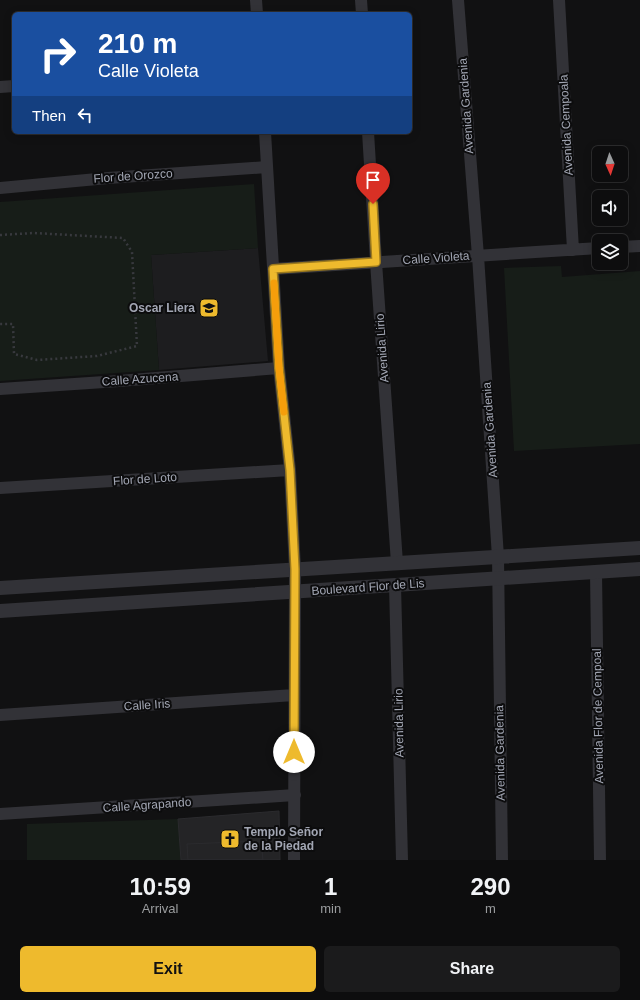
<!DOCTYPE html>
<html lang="en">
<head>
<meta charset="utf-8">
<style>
  body { margin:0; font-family:Arial,sans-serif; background:#1b1b1c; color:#f1f3f6; height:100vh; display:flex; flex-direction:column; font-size:15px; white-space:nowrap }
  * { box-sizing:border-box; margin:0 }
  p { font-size:13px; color:#9a9c9e }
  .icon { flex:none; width:22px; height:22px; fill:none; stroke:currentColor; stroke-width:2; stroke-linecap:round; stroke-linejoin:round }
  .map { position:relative; height:860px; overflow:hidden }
  .panel { display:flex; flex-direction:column; background:#0d0d0e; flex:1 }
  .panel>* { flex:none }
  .banner { position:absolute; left:12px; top:12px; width:400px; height:122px; border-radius:6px; box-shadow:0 2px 10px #0003,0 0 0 1px #2d2d2e; background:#1a4fa0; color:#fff; overflow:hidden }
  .needle { width:26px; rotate:177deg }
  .buttons { position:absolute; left:592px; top:146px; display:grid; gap:8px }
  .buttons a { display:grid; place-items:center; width:36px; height:36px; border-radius:6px; background:#0d0d0e; box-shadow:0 2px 10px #0003,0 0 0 1px #2d2d2e; font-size:20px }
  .pin { position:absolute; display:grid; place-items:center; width:34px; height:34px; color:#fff; margin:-41px -17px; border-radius:50% 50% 50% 0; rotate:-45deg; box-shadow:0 0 4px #0007 }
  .pin .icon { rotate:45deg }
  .me { position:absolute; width:44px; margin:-22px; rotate:0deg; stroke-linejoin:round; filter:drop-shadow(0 0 3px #0008) }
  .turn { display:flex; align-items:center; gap:14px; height:84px; padding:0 20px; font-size:18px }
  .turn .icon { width:52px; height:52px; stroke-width:2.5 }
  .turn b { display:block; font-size:28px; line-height:34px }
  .then { display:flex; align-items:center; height:38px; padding:0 20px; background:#0003; gap:8px; font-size:15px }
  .eta { display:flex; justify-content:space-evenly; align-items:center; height:68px; text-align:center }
  .eta b { font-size:24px; font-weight:700; line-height:28px }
  .cta { display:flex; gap:8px; margin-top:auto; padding:8px 20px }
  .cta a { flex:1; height:46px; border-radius:6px; background:#eeba2d; color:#111; font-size:16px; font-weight:700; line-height:46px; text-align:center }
  .cta a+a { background:#1b1b1c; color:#f1f3f6 }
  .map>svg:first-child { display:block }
  .built { fill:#1d1d1f }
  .green { fill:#171d18 }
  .building { fill:#242426; stroke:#2b2b2e }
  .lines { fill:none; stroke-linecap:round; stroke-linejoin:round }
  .path { stroke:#38393e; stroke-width:2.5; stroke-dasharray:2 3; stroke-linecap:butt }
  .minor { stroke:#323237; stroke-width:12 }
  .tertiary { stroke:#323237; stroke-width:14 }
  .route-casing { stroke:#9b791d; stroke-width:10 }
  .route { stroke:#eeba2d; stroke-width:7 }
  .slow { stroke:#f59e0b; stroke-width:7 }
  .labels { text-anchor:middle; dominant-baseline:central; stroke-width:4; stroke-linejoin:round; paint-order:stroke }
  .street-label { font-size:12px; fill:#a2a6b3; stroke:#0c0c0d }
  .poi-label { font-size:12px; font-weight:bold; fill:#a2a6b3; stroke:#0c0c0d; text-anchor:end }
</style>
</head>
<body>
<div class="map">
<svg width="640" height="860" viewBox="0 0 640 860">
  <rect width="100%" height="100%" fill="#111112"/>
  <path class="built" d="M258,248l10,113 -109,9 -8,-115z"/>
  <path class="green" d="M254,184l4,64 -107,7 8,115 -159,11v-179z
    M561,266l1,11 78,-6v173l-126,7 -10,-183z
    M178,819l3,41h-154v-36z"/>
  <path class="building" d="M279,811l1,49h-99l-3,-41z
    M261,841l2,19h-75l-1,-16z"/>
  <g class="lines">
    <path class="path" d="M0,235l34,-2 89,5 9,14 5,94 -40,10 -60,4 -23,-6 -1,-30h-13"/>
    <path class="minor" d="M256,0l1,14
      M361,0l1,14
      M458,0l20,256 20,301 4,303
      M559,0l14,250
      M0,87l14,-1
      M265,132l14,236 11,102 5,99 -1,291
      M368,132l8,130 21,301
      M0,188l108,-10 159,-11
      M621,247l19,-1
      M273,269l326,-21
      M0,389l119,-8 160,-13
      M0,488l290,-18
      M596,572l4,288
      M395,585l7,275
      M0,715l294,-20
      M0,814l295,-19"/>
    <path class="tertiary" d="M0,588l640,-40
      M0,611l640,-42"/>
  </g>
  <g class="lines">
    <defs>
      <path id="route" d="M294,752l1,-183 -5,-99 -11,-102 -6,-99 103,-7 -3,-58"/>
    </defs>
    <use href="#route" class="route-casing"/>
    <use href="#route" class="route"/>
    <path class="slow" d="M274,283l5,85 5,44"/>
  </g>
  <defs>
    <symbol id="school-square" viewBox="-11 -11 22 22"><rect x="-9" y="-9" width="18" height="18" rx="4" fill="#eeba2d" stroke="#0c0c0d"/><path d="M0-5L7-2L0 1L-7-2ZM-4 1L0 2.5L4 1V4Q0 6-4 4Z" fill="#111"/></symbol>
    <symbol id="church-square" viewBox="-11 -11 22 22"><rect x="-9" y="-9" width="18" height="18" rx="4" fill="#eeba2d" stroke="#0c0c0d"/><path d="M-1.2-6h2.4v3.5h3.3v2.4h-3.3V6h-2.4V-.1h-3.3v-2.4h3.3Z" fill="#111"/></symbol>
  </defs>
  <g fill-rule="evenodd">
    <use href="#school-square" x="198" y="297" width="22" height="22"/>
    <use href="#church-square" x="219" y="828" width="22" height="22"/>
  </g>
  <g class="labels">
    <g class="street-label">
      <text transform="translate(466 106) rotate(-94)">Avenida Gardenia</text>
      <text transform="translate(566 125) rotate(-93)">Avenida Cempoala</text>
      <text transform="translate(133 176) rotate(-4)">Flor de Orozco</text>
      <text transform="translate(436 258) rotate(-4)">Calle Violeta</text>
      <text transform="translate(382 348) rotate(-94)">Avenida Lirio</text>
      <text transform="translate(140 379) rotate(-4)">Calle Azucena</text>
      <text transform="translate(490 430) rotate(-94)">Avenida Gardenia</text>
      <text transform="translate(145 479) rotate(-4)">Flor de Loto</text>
      <text transform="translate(368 587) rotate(-4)">Boulevard Flor de Lis</text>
      <text transform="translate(147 705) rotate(-4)">Calle Iris</text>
      <text transform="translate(598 716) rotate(-91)">Avenida Flor de Cempoal</text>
      <text transform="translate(399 723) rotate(-91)">Avenida Lirio</text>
      <text transform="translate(500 753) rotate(-91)">Avenida Gardenia</text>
      <text transform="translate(147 805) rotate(-4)">Calle Agrapando</text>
    </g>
    <g class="poi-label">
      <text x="195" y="308">Oscar Liera</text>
      <text x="244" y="832" text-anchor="start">Templo Señor<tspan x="244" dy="14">de la Piedad</tspan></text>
    </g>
  </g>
</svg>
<div class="buttons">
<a><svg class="needle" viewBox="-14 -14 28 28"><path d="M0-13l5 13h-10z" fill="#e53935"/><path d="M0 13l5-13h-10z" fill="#9a9c9e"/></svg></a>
<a><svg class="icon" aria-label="sound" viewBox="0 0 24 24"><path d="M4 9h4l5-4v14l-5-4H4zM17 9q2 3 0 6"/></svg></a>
<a><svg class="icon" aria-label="layers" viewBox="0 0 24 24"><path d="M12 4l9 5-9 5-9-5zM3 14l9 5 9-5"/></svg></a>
</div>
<div class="pin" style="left:373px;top:204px;background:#d93025"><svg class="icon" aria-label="arrive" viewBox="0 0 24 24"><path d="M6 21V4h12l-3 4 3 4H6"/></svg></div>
<svg class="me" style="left:294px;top:752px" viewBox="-20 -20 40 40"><circle r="19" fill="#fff"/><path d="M0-13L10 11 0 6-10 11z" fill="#eeba2d"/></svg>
<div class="banner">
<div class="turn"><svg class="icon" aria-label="right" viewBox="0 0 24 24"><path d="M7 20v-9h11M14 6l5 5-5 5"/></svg><div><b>210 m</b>Calle Violeta</div></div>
<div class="then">Then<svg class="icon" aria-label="left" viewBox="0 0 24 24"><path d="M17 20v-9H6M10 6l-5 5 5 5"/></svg></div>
</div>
</div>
<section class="panel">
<div class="eta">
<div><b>10:59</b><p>Arrival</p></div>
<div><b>1</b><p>min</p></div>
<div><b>290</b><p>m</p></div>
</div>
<div class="cta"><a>Exit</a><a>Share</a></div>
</section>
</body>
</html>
